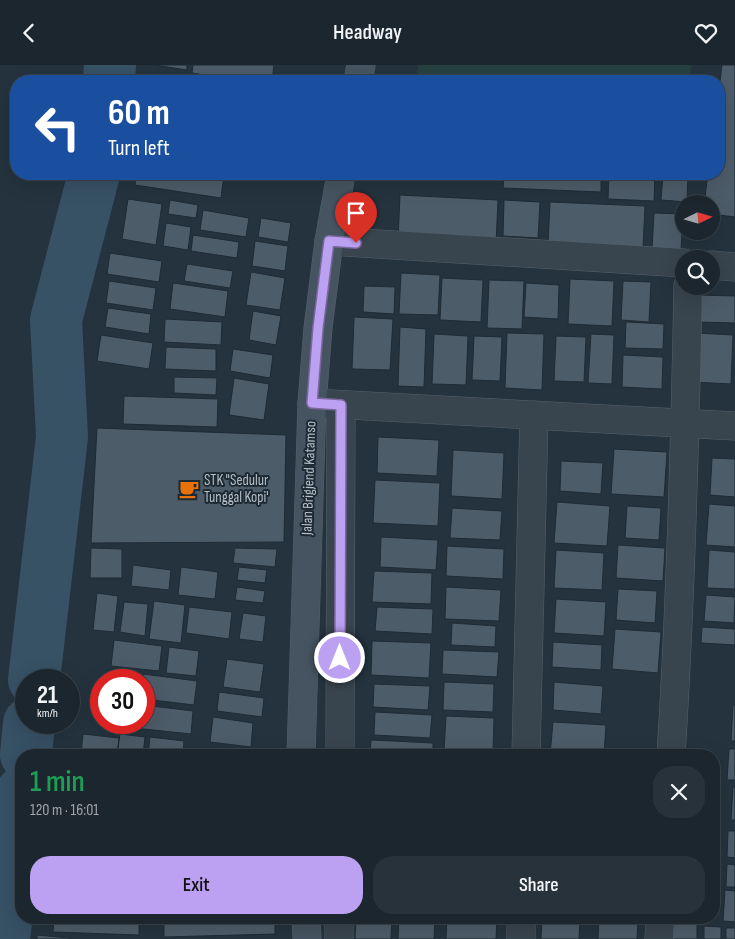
<!DOCTYPE html>
<html lang="en">
<head>
<meta charset="utf-8">
<style>
  body { margin:0; font-family:"Sofia Sans Condensed",sans-serif; background:#28323a; color:#f1f3f6; height:100vh; display:flex; flex-direction:column; font-size:19px; white-space:nowrap }
  * { box-sizing:border-box; margin:0 }
  p { font-size:16px; color:#a0a5aa }
  .icon { flex:none; width:28px; height:28px; fill:none; stroke:currentColor; stroke-width:2; stroke-linecap:round; stroke-linejoin:round }
  .map { position:relative; flex:1; overflow:hidden }
  .sheet { position:absolute; left:15px; top:684px; width:705px; height:175px; display:flex; flex-direction:column; background:#1b262e; border-radius:20px; box-shadow:0 5px 20px #0002,0 0 0 1px #39434a }
  .sheet>* { flex:none }
  .guide { position:absolute; left:10px; top:10px; width:715px; height:105px; border-radius:20px; box-shadow:0 5px 20px #0002,0 0 0 1px #39434a; background:#1a4fa0; color:#fff; overflow:hidden }
  .needle { width:32px; rotate:85deg }
  .controls { position:absolute; left:675px; top:130px; display:grid; gap:10px }
  .controls a { display:grid; place-items:center; width:45px; height:45px; border-radius:50%; background:#1b262e; box-shadow:0 5px 20px #0002,0 0 0 1px #39434a; font-size:25px }
  .speed { position:absolute; left:15px; top:604px; display:flex; gap:10px; font-size:25px; font-weight:700; text-align:center }
  .speed>* { display:grid; place-content:center; width:65px; height:65px; border-radius:50%; background:#1b262e; box-shadow:0 5px 20px #0002,0 0 0 1px #39434a; line-height:1 }
  .speed small { font-size:12px; font-weight:400 }
  .speed .limit { border:8px solid #d22; background:#fff; color:#111 }
  .pin { position:absolute; display:grid; place-items:center; width:42px; height:42px; color:#fff; margin:-51px -21px; border-radius:50% 50% 50% 0; rotate:-45deg; box-shadow:0 0 5px #0007 }
  .pin .icon { rotate:45deg }
  .me { position:absolute; width:55px; margin:-28px; rotate:0deg; stroke-linejoin:round; filter:drop-shadow(0 0 4px #0008) }
  .turn { display:flex; align-items:center; gap:18px; height:105px; padding:0 15px; font-size:22px }
  .turn .icon { width:65px; height:65px; stroke-width:2.5 }
  .turn b { display:block; font-size:35px; line-height:42px }
  .round { display:grid; place-items:center; flex:none; width:52px; height:52px; border-radius:20px; background:#28323a }
  .head { display:flex; align-items:center; justify-content:space-between; height:85px; padding:0 15px }
  h1 { font-size:30px; font-weight:600; line-height:38px; color:#1e9e55 }
  .primary-button { display:flex; gap:10px; margin-top:auto; padding:10px 15px }
  .primary-button a { flex:1; height:58px; border-radius:20px; background:#bca0f2; color:#111; font-size:20px; font-weight:600; line-height:58px; text-align:center }
  .primary-button a+a { background:#28323a; color:#f1f3f6 }
  header { display:flex; justify-content:space-between; align-items:center; height:65px; padding:0 15px; background:#1b262e; font-size:22px; font-weight:600 }
  .map>svg:first-child { display:block }
  .green { fill:#274140 }
  .lines { fill:none; stroke-linecap:round; stroke-linejoin:round }
  .river { stroke:#375165; stroke-width:52 }
  .building { fill:#4d5c69; stroke:#1f2b35 }
  .street-casing { stroke:#56626c; stroke-width:29 }
  .secondary-casing { stroke:#56626c; stroke-width:29 }
  .street { stroke:#38444e; stroke-width:28 }
  .secondary { stroke:#465461; stroke-width:28 }
  .route-casing { stroke:#7a689d; stroke-width:12 }
  .route { stroke:#bca0f2; stroke-width:9 }
  .labels { text-anchor:middle; dominant-baseline:central; stroke-width:4; stroke-linejoin:round; paint-order:stroke }
  .street-label { font-size:15px; fill:#b4bfc9; stroke:#1d2933 }
  .poi-label { font-size:15px; fill:#b4bfc9; stroke:#1d2933; text-anchor:start }
</style>
</head>
<body>
<header><svg class="icon" aria-label="back" viewBox="0 0 24 24"><path d="M15 5l-7 7 7 7"/></svg>Headway<svg class="icon" aria-label="heart" viewBox="0 0 24 24"><path d="M12 20l-8-8c-3-5 5-10 8-4 3-6 11-1 8 4z"/></svg></header>
<div class="map">
<svg width="735" height="874" viewBox="0 0 735 874">
  <rect width="100%" height="100%" fill="#24333e"/>
  <path class="green" d="M418,0h273l-2,16h-273z"/>
  <g class="lines">
    <path class="river" d="M109,16l1,-16
      M34,615l28,-243 -6,-117 38,-146
      M26,690l3,-32
      M4,874l17,-146"/>
  </g>
  <path class="building" d="M154,0h33v5z
    M193,0h81l-2,16h-30l-50,-8z
    M722,0h13v152l-24,-3v-10h-7l4,-30h11v-85z
    M136,109h88l-3,24 -86,-13z
    M504,109h97v18l-98,-4z
    M609,109h46l-1,27 -46,-2z
    M663,109h25l-1,28 -26,-2z
    M400,130l98,5 -2,44 -98,-4z
    M128,134l34,5 -6,41 -34,-6z
    M170,135l28,5 -2,13 -28,-4z
    M504,135l36,2 -2,36 -35,-2z
    M550,137l95,4 -2,42 -95,-4z
    M203,145l46,8 -3,19 -46,-7z
    M654,148l29,1 -2,37 -29,-2z
    M261,153l30,5 -3,19 -30,-5z
    M166,158l25,4 -3,23 -25,-4z
    M193,170l46,7 -2,16 -46,-7z
    M255,176l33,5 -3,25 -33,-5z
    M110,188l52,8 -3,21 -52,-8z
    M187,199l46,7 -3,17 -46,-7z
    M251,207l34,6 -5,32 -34,-5z
    M401,208l39,2 -2,40 -39,-1z
    M442,213l41,2 -2,42 -41,-2z
    M570,214l44,2 -2,45 -44,-2z
    M489,215l35,1 -2,48 -35,-1z
    M109,216l47,7 -3,22 -47,-7z
    M623,216l28,1 -2,40 -28,-2z
    M173,218l55,8 -3,26 -55,-8z
    M526,218l33,2 -1,34 -34,-2z
    M364,221l31,1 -1,27 -31,-2z
    M699,230l36,1v27l-37,-1z
    M108,243l43,6 -2,20 -44,-7z
    M253,246l28,5 -5,29 -27,-5z
    M354,252l39,2 -3,51 -38,-1z
    M165,254l57,3 -1,23 -57,-3z
    M626,257l38,2 -1,25 -38,-1z
    M400,262l26,2 -2,58 -26,-1z
    M507,268l37,1 -2,56 -37,-2z
    M695,268l38,2 -2,49 -38,-2z
    M434,269l34,2 -2,49 -34,-1z
    M591,269l23,1 -2,49 -24,-1z
    M101,270l52,8 -4,26 -52,-8z
    M474,271l28,1 -2,44 -28,-1z
    M556,271l30,1 -2,45 -30,-1z
    M166,282l50,2v22l-51,-2z
    M233,284l40,6 -3,23 -40,-7z
    M623,290l40,2 -1,32 -40,-2z
    M174,312l43,1 -1,17 -42,-2z
    M234,313l35,6 -5,36 -35,-5z
    M124,331l94,3 -1,28 -94,-3z
    M97,363l189,7 -2,107 -193,1z
    M378,372l61,3 -2,36 -60,-3z
    M614,384l53,3 -3,45 -53,-3z
    M453,385l51,3 -2,46 -51,-3z
    M712,393l23,1v38l-25,-2z
    M561,396l42,2 -2,31 -41,-3z
    M375,415l65,3 -2,43 -65,-3z
    M557,437l53,4 -3,40 -53,-3z
    M709,439l26,2v41l-29,-2z
    M627,441l34,2 -2,32 -34,-2z
    M452,443l50,3 -2,29 -50,-2z
    M381,472l57,3 -2,30 -56,-3z
    M618,480l47,3 -2,33 -47,-3z
    M447,481l57,3 -1,30 -57,-3z
    M91,483l31,1v29h-32z
    M235,483l42,1 -2,18 -42,-4z
    M556,485l48,3 -2,37 -48,-2z
    M709,485l26,2v37l-28,-1z
    M133,500l38,5 -2,20 -38,-4z
    M181,502l37,5 -3,27 -37,-4z
    M239,502l28,3 -2,13 -28,-3z
    M374,506l58,2 -1,31 -59,-2z
    M237,522l28,4 -2,12 -28,-3z
    M446,522l55,3 -2,31 -54,-2z
    M618,524l39,2 -2,32 -39,-3z
    M97,528l21,3 -4,36 -21,-2z
    M706,530l29,2 -1,26 -30,-2z
    M556,534l50,3 -2,34 -50,-3z
    M154,536l31,4 -4,38 -32,-4z
    M124,537l24,2 -3,32 -25,-4z
    M189,542l43,5 -3,27 -43,-6z
    M377,542l56,2 -1,25 -57,-3z
    M243,548l23,3 -3,26 -24,-3z
    M452,558l44,3 -1,21 -44,-2z
    M702,562l33,2v16l-34,-2z
    M615,564l46,3 -3,41 -46,-4z
    M114,575l48,6 -3,25 -48,-5z
    M372,576l59,2 -2,35 -58,-3z
    M553,577l49,3 -1,25 -49,-3z
    M169,582l30,4 -3,25 -30,-3z
    M443,585l56,2 -2,25 -55,-3z
    M227,594l37,5 -4,28 -37,-5z
    M107,608l30,4v3h-31z
    M143,609l54,7 -3,24 -50,-6z
    M444,617l50,2 -1,28 -50,-2z
    M554,617l49,4 -2,28 -48,-4z
    M374,619l56,2 -2,24 -55,-3z
    M219,627l45,6 -2,19 -45,-6z
    M144,640l49,6 -2,23 -57,-6 1,-5h9z
    M733,640h2v36h-4z
    M375,647l57,3 -2,23 -56,-3z
    M446,651l48,2 -1,35 -49,-2z
    M213,652l40,6 -2,24 -41,-5z
    M553,657l53,3 -2,30h-54z
    M83,669l36,4 -2,17h-36z
    M120,669l25,3 -2,18h-26z
    M150,672l34,4 -1,14h-35z
    M371,675l62,3v12h-63z
    M729,684h6v31h-8z
    M714,710l4,1 -1,26h-3z
    M733,722h2v33h-4z
    M714,743h5l-2,29h-3z
    M728,766h7v27l-8,-1z
    M727,799l8,1v22h-9z
    M725,825l10,1v31l-12,-1z
    M714,826h2l-1,25h-1z
    M54,852h85v18l-86,-3z
    M164,852h111v17l-111,3z
    M356,852h36l-1,22h-36z
    M399,852h36l-1,22h-36z
    M447,852h50l-1,22h-50z
    M542,852h38l-1,22h-38z
    M599,853l39,3 -1,18h-39z
    M671,856l26,2v16h-27z
    M704,861l17,1v12h-17z
    M726,863h9v11h-9z
    M37,870l32,3v1h-32z"/>
  <g class="lines">
    <defs>
      <path id="street" d="M329,176l355,22
        M711,200l24,2
        M312,338l423,23
        M340,690l1,-350
        M526,690l8,-340
        M671,690c10,-156 14,-313 17,-469
        M339,874v-22
        M521,874v-22
        M659,874l1,-22"/>
      <path id="secondary" d="M358,16l3,-16
        M301,690l11,-352 6,-75 11,-87 12,-67
        M306,852l1,22"/>
    </defs>
    <use href="#street" class="street-casing"/>
    <use href="#secondary" class="secondary-casing"/>
    <use href="#street" class="street"/>
    <use href="#secondary" class="secondary"/>
  </g>
  <g class="lines">
    <defs>
      <path id="route" d="M340,593l1,-253 -29,-2 6,-75 11,-87 27,2"/>
    </defs>
    <use href="#route" class="route-casing"/>
    <use href="#route" class="route"/>
  </g>
  <defs>
    <symbol id="cafe-bare" viewBox="-9 -9 18 18"><path d="M-5.5-4.5H6V0H3Q3 3.5 0 3.5H-2.5Q-5.5 3.5-5.5 0ZM3-3.2v2h1.7v-2ZM-6 4.5H4V6H-6Z" fill="#e8710a" stroke="#1d2933" stroke-width="2.5" paint-order="stroke"/></symbol>
  </defs>
  <g fill-rule="evenodd">
    <use href="#cafe-bare" x="175" y="410" width="28" height="28"/>
  </g>
  <g class="labels">
    <g class="street-label">
      <text transform="translate(309 413) rotate(-88)">Jalan Brigjend Katamso</text>
    </g>
    <g class="poi-label">
      <text x="204" y="415">STK "Sedulur<tspan x="204" dy="17">Tunggal Kopi'</tspan></text>
    </g>
  </g>
</svg>
<div class="controls">
<a><svg class="needle" viewBox="-14 -14 28 28"><path d="M0-13l5 13h-10z" fill="#e53935"/><path d="M0 13l5-13h-10z" fill="#a0a5aa"/></svg></a>
<a><svg class="icon" aria-label="search" viewBox="0 0 24 24"><circle cx="10" cy="10" r="6"/><path d="M15 15l6 6"/></svg></a>
</div>
<div class="speed"><div>21<small>km/h</small></div><div class="limit">30</div></div>
<div class="pin" style="left:356px;top:178px;background:#d93025"><svg class="icon" aria-label="arrive" viewBox="0 0 24 24"><path d="M6 21V4h12l-3 4 3 4H6"/></svg></div>
<svg class="me" style="left:340px;top:593px" viewBox="-20 -20 40 40"><circle r="17" fill="#bca0f2" stroke="#fff" stroke-width="3"/><path d="M0-11L8 9 0 5-8 9z" fill="#fff"/></svg>
<div class="guide">
<div class="turn"><svg class="icon" aria-label="left" viewBox="0 0 24 24"><path d="M17 20v-9H6M10 6l-5 5 5 5"/></svg><div><b>60 m</b>Turn left</div></div>
</div>
<section class="sheet">
<div class="head"><div><h1>1 min</h1><p>120 m · 16:01</p></div><a class="round"><svg class="icon" aria-label="close" viewBox="0 0 24 24"><path d="M6 6l12 12M18 6L6 18"/></svg></a></div>
<div class="primary-button"><a>Exit</a><a>Share</a></div>
</section>
</div>
</body>
</html>
